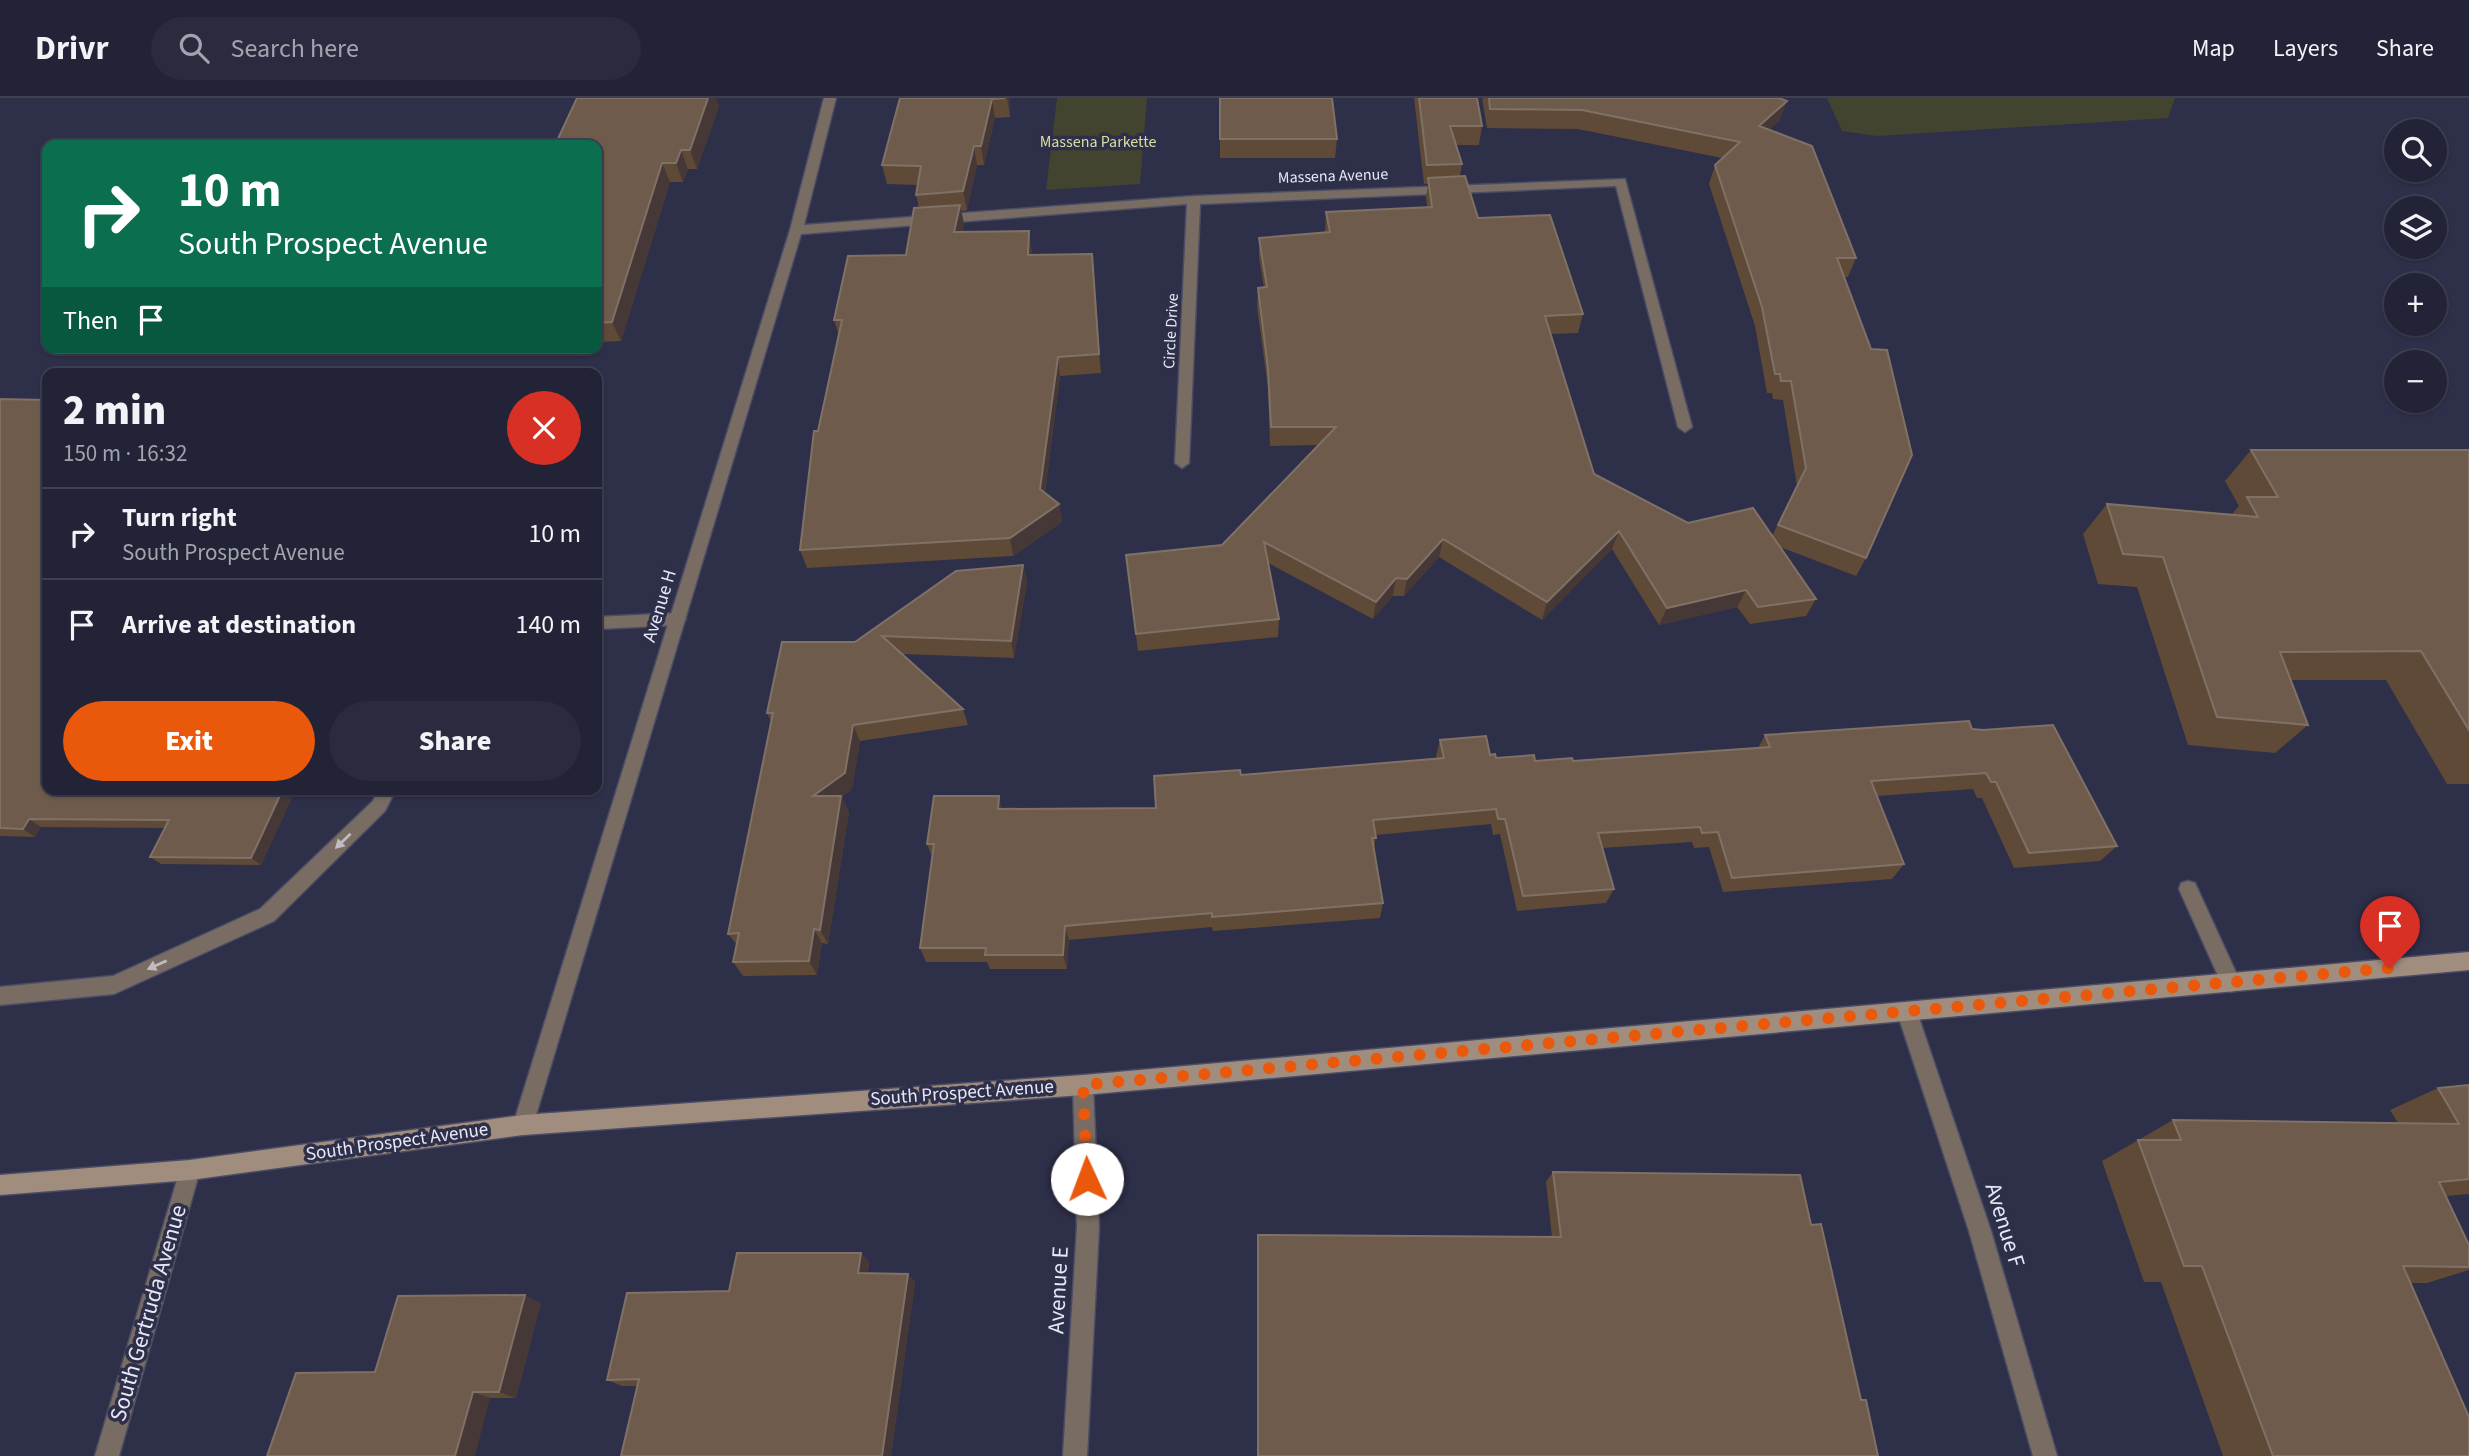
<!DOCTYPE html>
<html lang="en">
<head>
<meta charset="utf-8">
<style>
  body { margin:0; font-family:"Source Sans 3",sans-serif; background:#2a2b3f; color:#f1f3f6; height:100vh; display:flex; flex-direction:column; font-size:26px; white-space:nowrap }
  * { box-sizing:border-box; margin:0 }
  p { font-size:23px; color:#a2a4ad }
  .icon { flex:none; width:38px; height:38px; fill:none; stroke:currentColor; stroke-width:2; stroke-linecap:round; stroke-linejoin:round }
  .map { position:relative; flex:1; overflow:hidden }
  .details { position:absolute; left:42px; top:270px; width:560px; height:427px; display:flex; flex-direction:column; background:#222337; border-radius:14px; box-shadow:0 2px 5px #0004,0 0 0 2px #3f4052 }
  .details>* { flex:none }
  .hud { position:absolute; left:42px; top:42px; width:560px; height:214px; border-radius:14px; box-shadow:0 2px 5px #0004,0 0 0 2px #3f4052; background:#0b6e4f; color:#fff; overflow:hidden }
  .buttons { position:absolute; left:2384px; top:21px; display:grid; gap:14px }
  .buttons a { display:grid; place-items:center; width:63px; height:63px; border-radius:50%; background:#222337; box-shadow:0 2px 5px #0004,0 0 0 2px #3f4052; font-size:35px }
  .pin { position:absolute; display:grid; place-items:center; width:60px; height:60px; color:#fff; margin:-72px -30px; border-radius:50% 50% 50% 0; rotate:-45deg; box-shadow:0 0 7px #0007 }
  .pin .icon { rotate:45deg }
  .me { position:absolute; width:77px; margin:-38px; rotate:358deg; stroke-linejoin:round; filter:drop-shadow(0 0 5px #0008) }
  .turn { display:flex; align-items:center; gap:24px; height:147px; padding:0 21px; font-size:32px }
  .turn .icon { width:91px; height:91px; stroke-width:2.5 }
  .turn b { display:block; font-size:49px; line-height:60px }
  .then { display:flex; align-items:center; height:66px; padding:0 21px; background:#0003; gap:14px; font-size:26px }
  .round { display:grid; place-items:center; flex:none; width:74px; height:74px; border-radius:37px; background:#2a2b3f }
  .summary { display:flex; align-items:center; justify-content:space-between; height:119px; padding:0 21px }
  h1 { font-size:42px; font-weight:800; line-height:52px }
  .button { display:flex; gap:14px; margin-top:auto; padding:14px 21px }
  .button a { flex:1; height:80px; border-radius:42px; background:#ea580c; color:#fff; font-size:28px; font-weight:800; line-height:80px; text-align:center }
  .button a+a { background:#2a2b3f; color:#f1f3f6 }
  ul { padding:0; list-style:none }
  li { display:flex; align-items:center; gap:21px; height:91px; padding:0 21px; border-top:2px solid #3f4052 }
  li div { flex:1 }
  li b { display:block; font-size:26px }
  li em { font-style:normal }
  header { display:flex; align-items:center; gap:42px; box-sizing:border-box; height:98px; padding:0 35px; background:#222337; border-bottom:2px solid #3f4052 }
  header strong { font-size:33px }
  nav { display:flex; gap:38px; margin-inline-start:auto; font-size:24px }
  .search { width:490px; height:63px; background:#2a2b3f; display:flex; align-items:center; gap:18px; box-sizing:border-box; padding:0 24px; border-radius:38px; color:#a2a4ad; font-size:26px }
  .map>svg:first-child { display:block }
  .green { fill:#434430 }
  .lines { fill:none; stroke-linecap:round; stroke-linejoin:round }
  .service-casing { stroke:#4b4c65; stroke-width:3 }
  .minor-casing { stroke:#4b4c65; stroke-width:3 }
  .secondary-casing { stroke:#4b4c65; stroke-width:3 }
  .service { fill:#796d63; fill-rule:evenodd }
  .minor { fill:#796d63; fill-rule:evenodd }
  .secondary { fill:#a08d7e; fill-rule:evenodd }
  .wall { fill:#5f4a37 }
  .shaded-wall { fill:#453836 }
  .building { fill:#6e5b4c; stroke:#807167; stroke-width:2 }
  .oneway { fill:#c0bcc4 }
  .route { stroke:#ea580c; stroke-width:12; stroke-dasharray:0 21.6 }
  .labels { text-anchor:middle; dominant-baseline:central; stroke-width:7; stroke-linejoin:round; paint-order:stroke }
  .far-park-label { font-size:16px; fill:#dadea1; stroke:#2e2f49 }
  .far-street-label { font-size:16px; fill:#e6e7f8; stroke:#2e2f49 }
  .street-label { font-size:19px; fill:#e6e7f8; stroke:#2e2f49 }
  .near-street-label { font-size:23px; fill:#e6e7f8; stroke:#2e2f49 }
</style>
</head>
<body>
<header>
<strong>Drivr</strong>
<div class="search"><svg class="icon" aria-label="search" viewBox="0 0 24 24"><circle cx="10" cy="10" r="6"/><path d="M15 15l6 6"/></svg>Search here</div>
<nav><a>Map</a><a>Layers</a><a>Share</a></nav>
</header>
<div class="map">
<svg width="2469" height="1358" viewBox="0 0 2469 1358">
  <rect width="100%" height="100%" fill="#2e2f49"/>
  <path class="green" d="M1057,0h90l-7,86 -94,6z
    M1827,0h348l-7,20 -291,18 -35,-5z"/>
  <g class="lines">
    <defs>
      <path id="service" d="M678,515l8,6 -8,6 -81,4v-12z
        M378,691h18l-11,22 -111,110 -160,73 -114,11v-18l113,-11 147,-67 113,-108z
        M2188,783l7,2 43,94 3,6 -3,6 -7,3 -7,-3 -45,-100 2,-6z"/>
      <path id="minor" d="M824,0h12l-32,127 390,-29 431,-17 67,248 -7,5 -7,-5 -62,-241 -416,18 -11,259 -7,5 -7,-5 12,-259 -386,30 -268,891 -3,7 -7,3 -7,-3 -3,-7 277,-895z
        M1907,905l7,3 3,6 74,219 66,225h-24l-64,-225 -72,-219 3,-6z
        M1083,977l7,3 3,7 6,142 -12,229h-24l14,-229 -4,-142 3,-7z
        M190,1062l7,3 3,7 -81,286h-24l85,-286 3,-7z"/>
      <path id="secondary" d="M2469,854v18l-1386,125 -560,40 -333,45 -190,15v-20l190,-15 333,-45 560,-40z"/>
    </defs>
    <use href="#service" class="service-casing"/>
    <use href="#minor" class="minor-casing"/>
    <use href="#secondary" class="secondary-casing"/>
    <use href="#service" class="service"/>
    <use href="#minor" class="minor"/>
    <use href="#secondary" class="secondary"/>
  </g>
  <path class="wall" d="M900,0h110v19l-15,1 -11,47h-7l-10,45 -6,1 3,13 -2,8 70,18 -1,5 63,18 7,100 -41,3 -15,117 14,11 3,18 -49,34 -206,12 -7,-18 18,-119 21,-96 -5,-15 72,-65 13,-47 -3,-13 2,-10 -31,-1 -5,-19z
    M1220,0l117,41 -2,19h-115z
    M1414,0h63l5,28 -3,19h-23l6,19 -2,12 18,42 105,96 -5,19 -27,1 43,140 94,49 84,13 25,-50 -14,-86 -10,-1 -1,-6h-5l-12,-67 -46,-142 6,-19 7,-7 -144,-29 -91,-1 -5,-30h297l1,22 -11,10 87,128 -8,19h-4l22,281 -10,18 -76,-29 36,52 -10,17 -56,8 -13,-17 -78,18 -47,-76 -70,71 -103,-63 -35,39h-11l-20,23 -105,-56 11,56 -1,18 -140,14 -10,-78 94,-28 96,-100 -48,1 -2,-58 -11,-81 1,-19h6l-5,-31v-19l66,-5 1,-21 101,-5 -1,-10 2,-13h-4z
    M719,8l-22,63h-9l-5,13h-13l-49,159 -24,1v-197z
    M0,301l47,390h249l-35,76 -100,-1 -11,-7 15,-29 -124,-1 -6,10 -35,-1z
    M2251,352h218v334h-22l-61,-104h-95l17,45 -33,28 -87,-8 -51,-158 -39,-3 -15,-50 24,-30 125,10 7,-8 -14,-25z
    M1023,467l4,17 -13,76 -112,-4 61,55 5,16 -108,16 -8,48 -10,8 7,15 -21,132 -6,-1 -5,32 -74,1 -10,-14 4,-17 -9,-11 43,-213 -4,-8 88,-71z
    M1972,631l145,117 -17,15 -86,7 -32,-70h-5l-4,-9 -96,7 27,68 -12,15 -169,13 -14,-45 -15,1 -2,-6 -90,6 12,41 -8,14 -89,8 -17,-77 -7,1 -2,-11 -115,11 -2,15 9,53 -3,15 -167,13 -1,-4 -143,13 -2,29h-77l-3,-7h-61l-6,-14 12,-91 -5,-13 76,-35 153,-1 85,-33 196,-16 -1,-3 4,-16 50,15 6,3 39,3h38l185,-13 7,-13z
    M2469,987v109l-23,2 23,49v25l-42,13h-17l59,173h-246l-62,-174h-17l-42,-121 71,-41 225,3 -8,-13 48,-22z
    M1553,1074l258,53 67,231h-620v-221l294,2 -6,-55z
    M861,1155l8,9 -1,11 40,1 7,8 -24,174h-270l16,-70h-15l-15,-6 122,-89z
    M541,1205l-25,95h-26l-115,-26z"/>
  <path class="shaded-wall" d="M708,0h8l3,8 -22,63 -7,-19z
    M1007,0h3v19z
    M992,1l3,19 -11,47 -3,-19z
    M1787,3l-7,19 -27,25 6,-19z
    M974,48l3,19 -10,45 -4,-19z
    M681,52l7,19 -5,13 -7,-19z
    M662,65l8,19 -49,159 -9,-19z
    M960,107l4,19 -6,27 -4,-19z
    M1029,133l3,19 -2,24 -2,-19z
    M1092,156l2,19 7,100 -2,-19z
    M1058,259l2,19 -17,131 -3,-18z
    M1059,406l3,18 -49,34 -3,-18z
    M1619,433l-7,18 -70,71 5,-18z
    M1443,441l-4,18 -35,39 3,-17z
    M1023,467l4,17 -13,76 -3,-17z
    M1396,480l-3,18 -20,23 3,-17z
    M1746,492l-9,17 -78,18 8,-17z
    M853,627l7,16 -8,48 -10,8 7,15 -21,132 -8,-14 -7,-134z
    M283,691h13l-35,76 -10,-7z
    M999,698l4,16 -5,-3z
    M29,721l12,8 -6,10 -12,-8z
    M1065,828l4,14 -2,29 -4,-14z
    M814,831l8,14 -5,32 -8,-14z
    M861,1155l8,9 -2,20 -9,-9z
    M908,1176l7,8 -24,174h-9z
    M525,1197l16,8 -25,95 -17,-6z
    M473,1294l17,6 -15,58h-20z"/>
  <path class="building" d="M577,0h131l-18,52h-9l-5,13h-14l-50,159 -15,1v-178h-42z
    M900,0h105l-13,1 -11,47h-7l-11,45 -47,4 5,-29 -39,-1z
    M1220,0h112l5,41h-117z
    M1419,0h58l5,28h-32l12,38 -35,1z
    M1489,0h290l8,3 -28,25 53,20 44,112h-19l34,91 16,1 25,105 -46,103 -88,-33 28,-57 -15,-87h-10l-1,-7h-5l-13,-67 -47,-142 25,-23 -158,-32 -92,-1z
    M1465,78l13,42 72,-3 33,99 -38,2 49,158 94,49 65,-15 63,91 -58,8 -12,-17 -79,18 -48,-77 -72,71 -104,-63 -36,40 -11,-1 -20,24 -112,-60 15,77 -143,15 -10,-79 96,-10 114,-118h-65l-3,-58 -10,-81 9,-1 -8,-49 71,-6 -4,-20 106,-5 -4,-29z
    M960,107l-6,27 75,-1 -1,24 64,-1 7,100 -41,3 -18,132 19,15 -49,34 -210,12 14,-119h4l24,-111h-8l14,-64 58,-1 8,-47z
    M0,301l47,1v389h236l-32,69 -101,-1 19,-37 -140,-1 -6,10 -23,-1z
    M2251,352h218v280l-48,-79 -141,1 28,73 -91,-8 -54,-160 -40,-3 -16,-50 151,13 -11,-20h31z
    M1023,467l-12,76 -129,-5 81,73 -110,16 -8,48 -32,23h28l-21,134 -6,-1 -5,32 -76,1 6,-29 -11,1 45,-221h-6l15,-71h73l101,-71z
    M1969,623l3,8 11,1 70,-5 64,121 -88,7 -33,-71h-5l-5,-9 -115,8 33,83 -172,14 -14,-46 -16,1 -2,-6 -102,6 16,56 -91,7 -18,-77h-7l-2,-10 -123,11 3,18h-4l11,65 -171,14v-4l-147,13 -2,29h-78l1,-7h-66l14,-104h-7l7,-48h65l-1,13 158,-1 -2,-32 86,-6 1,5 203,-17 -4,-18 46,-4 4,19 5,-1 1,4 38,-3 1,6 37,-3 1,3 197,-14 -5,-12z
    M2469,987v94l-30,3 30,63v22l-66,-1 66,151v39h-196l-71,-190h-18l-46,-126h43l-8,-20 286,4 -21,-36z
    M1553,1074l247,3 11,50 10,-1 40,176h5l12,56h-620v-221l303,2z
    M737,1155h124l-3,20 50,1 -26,182h-261l18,-77 -32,1 20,-87 102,-2z
    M525,1197l-26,97h-26l-18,64h-188l29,-83 79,-1 23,-76z"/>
  <defs><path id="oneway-solid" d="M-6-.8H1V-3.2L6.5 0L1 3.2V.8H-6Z" transform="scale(1.75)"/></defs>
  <g class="oneway">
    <use href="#oneway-solid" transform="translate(343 743) rotate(136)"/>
    <use href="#oneway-solid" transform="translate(157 867) rotate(156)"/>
  </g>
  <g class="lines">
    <path class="route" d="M1087,1081l-4,-94 1307,-117"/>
  </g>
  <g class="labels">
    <g class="far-park-label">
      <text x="1098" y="44">Massena Parkette</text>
    </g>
    <g class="far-street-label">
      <text transform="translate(1333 78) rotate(-2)">Massena Avenue</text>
      <text transform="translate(1171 233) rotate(-87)">Circle Drive</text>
    </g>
    <g class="street-label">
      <text transform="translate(660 508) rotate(-73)">Avenue H</text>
      <text transform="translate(962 995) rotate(-4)">South Prospect Avenue</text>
      <text transform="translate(397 1044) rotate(-8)">South Prospect Avenue</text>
    </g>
    <g class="near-street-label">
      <text transform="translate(2005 1127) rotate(73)">Avenue F</text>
      <text transform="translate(1058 1192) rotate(-87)">Avenue E</text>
      <text transform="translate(148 1215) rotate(-74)">South Gertruda Avenue</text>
    </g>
  </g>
</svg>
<div class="buttons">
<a><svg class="icon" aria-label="search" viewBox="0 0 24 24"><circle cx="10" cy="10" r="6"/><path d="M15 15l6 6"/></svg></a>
<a><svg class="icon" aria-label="layers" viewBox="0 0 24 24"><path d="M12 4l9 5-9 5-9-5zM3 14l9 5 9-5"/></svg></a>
<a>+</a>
<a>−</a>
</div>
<div class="pin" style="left:2390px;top:870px;background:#d93025"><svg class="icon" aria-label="arrive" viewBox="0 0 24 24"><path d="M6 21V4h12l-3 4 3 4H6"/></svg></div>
<svg class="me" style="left:1087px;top:1081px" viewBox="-20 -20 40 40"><circle r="19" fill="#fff"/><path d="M0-13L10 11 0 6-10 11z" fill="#ea580c"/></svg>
<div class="hud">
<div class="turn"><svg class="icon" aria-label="right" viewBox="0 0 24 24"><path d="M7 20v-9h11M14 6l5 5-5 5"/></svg><div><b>10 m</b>South Prospect Avenue</div></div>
<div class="then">Then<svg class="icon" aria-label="arrive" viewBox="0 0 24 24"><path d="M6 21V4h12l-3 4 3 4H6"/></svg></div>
</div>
<section class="details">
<div class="summary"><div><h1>2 min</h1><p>150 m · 16:32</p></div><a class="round" style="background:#d93025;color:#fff"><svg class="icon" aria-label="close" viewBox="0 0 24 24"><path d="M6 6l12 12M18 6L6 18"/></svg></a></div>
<ul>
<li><svg class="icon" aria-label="right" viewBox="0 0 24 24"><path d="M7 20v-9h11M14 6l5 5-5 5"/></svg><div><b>Turn right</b><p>South Prospect Avenue</p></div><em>10 m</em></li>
<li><svg class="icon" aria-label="arrive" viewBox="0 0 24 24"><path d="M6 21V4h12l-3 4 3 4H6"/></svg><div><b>Arrive at destination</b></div><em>140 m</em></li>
</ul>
<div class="button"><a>Exit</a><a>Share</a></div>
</section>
</div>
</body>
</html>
